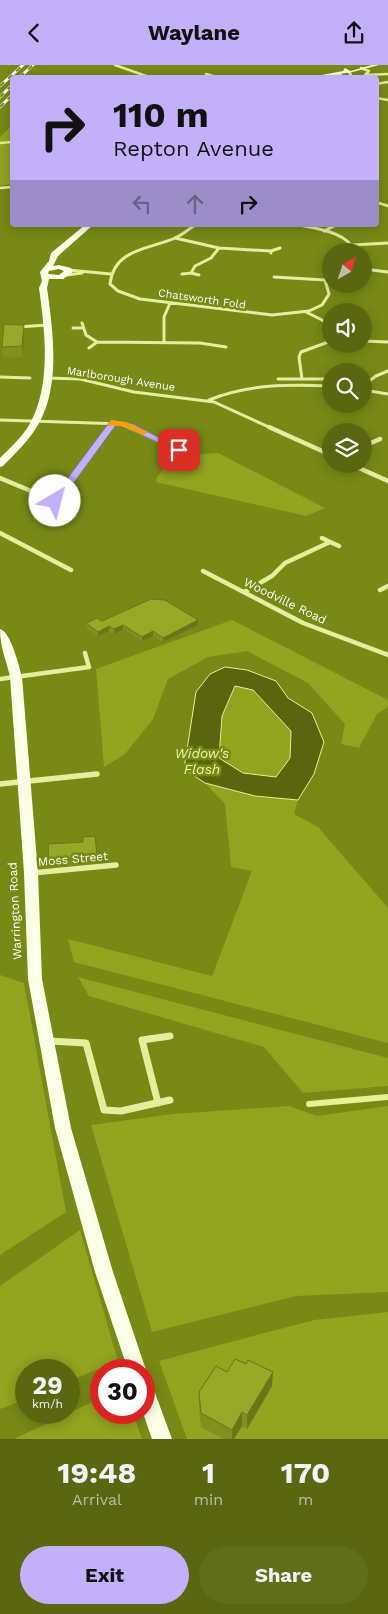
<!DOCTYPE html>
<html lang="en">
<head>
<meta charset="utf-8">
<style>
  body { margin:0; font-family:"Work Sans",sans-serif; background:#606d19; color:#f1f3f6; height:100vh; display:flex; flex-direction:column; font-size:19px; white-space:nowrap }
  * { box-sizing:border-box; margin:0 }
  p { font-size:16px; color:#b8be9f }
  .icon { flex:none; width:28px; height:28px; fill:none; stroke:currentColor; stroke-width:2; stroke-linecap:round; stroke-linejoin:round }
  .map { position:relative; height:1374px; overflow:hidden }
  .side { display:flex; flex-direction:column; background:#5a6710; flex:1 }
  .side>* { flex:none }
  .banner { position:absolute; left:10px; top:10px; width:369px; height:152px; border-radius:5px; box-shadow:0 2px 12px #0003; background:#c4affa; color:#111; overflow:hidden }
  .needle { width:32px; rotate:39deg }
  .tools { position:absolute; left:322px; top:178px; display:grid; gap:10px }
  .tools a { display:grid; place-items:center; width:50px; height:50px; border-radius:50%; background:#5a6710; box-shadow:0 2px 12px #0003; font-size:25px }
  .speed { position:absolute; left:15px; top:1294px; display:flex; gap:10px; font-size:25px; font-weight:700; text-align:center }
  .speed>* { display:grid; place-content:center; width:65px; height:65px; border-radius:50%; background:#5a6710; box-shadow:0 2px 12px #0003; line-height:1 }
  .speed small { font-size:12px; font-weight:400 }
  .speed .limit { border:8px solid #d22; background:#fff; color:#111 }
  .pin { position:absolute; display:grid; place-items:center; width:42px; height:42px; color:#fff; margin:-21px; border-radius:10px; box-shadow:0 2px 8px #0006 }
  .me { position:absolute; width:55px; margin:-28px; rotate:37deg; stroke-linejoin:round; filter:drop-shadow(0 0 4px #0008) }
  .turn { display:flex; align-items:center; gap:18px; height:105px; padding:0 20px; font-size:22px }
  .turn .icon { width:65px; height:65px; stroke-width:2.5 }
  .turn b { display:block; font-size:35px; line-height:42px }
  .lanes { display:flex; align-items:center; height:48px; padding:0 20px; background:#0003; justify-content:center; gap:25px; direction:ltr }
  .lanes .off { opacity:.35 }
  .eta { display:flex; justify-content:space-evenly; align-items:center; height:85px; text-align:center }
  .eta b { font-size:30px; font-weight:700; line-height:35px }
  .cta { display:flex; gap:10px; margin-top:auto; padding:10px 20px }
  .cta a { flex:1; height:58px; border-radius:30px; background:#c4affa; color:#111; font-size:20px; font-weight:700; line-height:58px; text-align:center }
  .cta a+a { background:#606d19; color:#f1f3f6 }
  header { display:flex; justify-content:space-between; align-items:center; height:65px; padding:0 20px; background:#c4affa; color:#111; font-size:22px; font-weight:700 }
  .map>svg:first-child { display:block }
  .green { fill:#91a31f }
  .water { fill:#59660e; stroke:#e6f191; fill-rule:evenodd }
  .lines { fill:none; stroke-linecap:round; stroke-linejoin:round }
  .stream-far1 { stroke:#e6f191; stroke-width:2.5 }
  .stream { stroke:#e6f191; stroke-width:6 }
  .street-far4 { stroke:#e4ee9e; stroke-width:2.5 }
  .street-far3 { stroke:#e4ee9e; stroke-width:3 }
  .street-far2 { stroke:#e4ee9e; stroke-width:4.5 }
  .street-far1 { stroke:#e4ee9e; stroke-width:5.5 }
  .street { stroke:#e4ee9e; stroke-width:7 }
  .secondary { fill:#f3facc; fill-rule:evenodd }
  .primary { fill:#faffe6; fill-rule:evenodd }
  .rail-casing { stroke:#fff; stroke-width:3 }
  .rail { stroke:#788916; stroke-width:2; stroke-dasharray:5.5; stroke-linecap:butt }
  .wall { fill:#819020 }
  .shaded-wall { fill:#69761a }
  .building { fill:#96a825; stroke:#69761a }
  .route { fill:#c4affa; stroke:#7f72a2 }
  .slow { fill:#f59e0b }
  .labels { text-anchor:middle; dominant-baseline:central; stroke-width:5; stroke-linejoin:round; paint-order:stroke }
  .far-street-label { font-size:11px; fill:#fff; stroke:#788916 }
  .street-label { font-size:12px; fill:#fff; stroke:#788916 }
  .water-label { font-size:14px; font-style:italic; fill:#ecf6aa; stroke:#788916 }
</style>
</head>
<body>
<header><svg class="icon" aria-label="back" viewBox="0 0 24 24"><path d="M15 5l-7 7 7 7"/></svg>Waylane<svg class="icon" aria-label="share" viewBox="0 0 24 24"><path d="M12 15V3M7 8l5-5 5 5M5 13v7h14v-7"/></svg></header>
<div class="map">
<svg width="388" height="1374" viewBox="0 0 388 1374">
  <rect width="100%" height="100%" fill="#788916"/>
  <path class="green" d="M12,60v59l-12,2v-49z
    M218,388l107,55 -19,8 -150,-34 1,-5 18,-21z
    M232,555l156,80v7l-11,7 -18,34 -18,-4 4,-20 -37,-41 -61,-32 -39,6 -40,22 -15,40 -28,35 -21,13 -8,-98z
    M235,621l17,4 39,41 -1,27 -14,19 -33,-4 -24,-15 3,-42z
    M205,718l50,13 43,4 -4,14 24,13 70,81v135l-314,-81 -6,-23 144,37 40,-105 -21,-4 -6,-63z
    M0,910l24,8 42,229 -66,43z
    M78,912l310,81v28l-85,7 -39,-46 -175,-51z
    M289,1041l28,10 71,-10v186l-92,4 -144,36 -61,-207 82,-11z
    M80,1165l38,131 -49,20v-11h-43v29l-26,10v-123z
    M388,1247v127h-201l-28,-78 155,-41z
    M101,1333v15h32l9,26h-128z"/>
  <path class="water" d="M225,602l22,3 29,11 12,17 24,15 12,29 -10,32 -16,26 -43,-4 -50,-13 -21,-14 12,-77 14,-18zM235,621l18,4 38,41 -1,27 -14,19 -33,-4 -24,-15 3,-42z"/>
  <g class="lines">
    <path class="stream-far1" d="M0,78l12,-1
      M376,137l12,4"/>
    <path class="stream" d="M309,1039l79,-7"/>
    <path class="street-far4" d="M115,0l34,12
      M361,3l8,3 -4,4
      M349,7l3,5
      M206,9l11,3
      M337,9l8,3
      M366,10l22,-1
      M376,19l12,-2
      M376,33l12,2
      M0,123l12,-1"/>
    <path class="street-far3" d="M195,160c-6,4 -13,10 -20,13 -24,11 -61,10 -65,46l8,7 22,8 132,16 37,-4 13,-6 7,-11 -4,-14 6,-9
      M300,160c18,4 46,7 55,26
      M324,166l12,-6
      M175,173l44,10 52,3
      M353,180l35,-2
      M271,188v-2l9,-3
      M364,204l24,3
      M68,205l43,4
      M191,208l4,-7 16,-8 8,-10
      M182,209l9,-1 8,2
      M67,210l15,-2
      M274,212l51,3
      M306,247l16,8 9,8
      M82,258l4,12 11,7 103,1 26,4
      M17,262l31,-2
      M73,263h8
      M364,276l24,1
      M164,277v-25l6,-14
      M89,283l8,-6
      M0,312l30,1
      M46,313l34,1 54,13 80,10 57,26
      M278,314h48
      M302,314l-3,-22 2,-5 30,-11
      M364,320l12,-9 12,-5
      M364,325l24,4
      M209,335c39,-16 81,-16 122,-14
      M0,355l123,4 9,4
      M110,363l4,-6"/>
    <path class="street-far2" d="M129,362l50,23
      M269,362l62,28
      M364,381l16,-7
      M350,399l38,17
      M0,413l55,23 55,-74
      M0,468l71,37
      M330,477l9,4
      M203,506l100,52 85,32
      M380,525l8,-4
      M244,527l28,-16 13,-13 45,-21 -8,-4
      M0,614l89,-12 -4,-14"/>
    <path class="street-far1" d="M0,719l97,-10
      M32,808l84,-8"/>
    <path class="street" d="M49,976l37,2 18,67 17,1 49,-11
      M158,1038l-16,-63 28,-4"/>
    <path class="secondary" d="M372,0h7l-30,8 -2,-1z"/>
    <path class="primary" d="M345,3l7,4 -29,5h-12l32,-6z
      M85,160h8l-35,31 -5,10 6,-1 12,3 2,4 -10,7h-14l-2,9c6,43 14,97 -9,137 -9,15 -22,28 -35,41l-3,1v-9c10,-10 20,-19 28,-31 24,-40 17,-95 11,-139l3,-7 -2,-9 9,-11 2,-8zM59,204l5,2 -5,4 -11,-1 1,-3z
      M0,564c11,3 19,37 22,48l16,196 4,106 29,149 42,144 33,98 -2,6v-6h-16l-33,-98 -40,-144 -27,-149 -4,-106 -14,-196c-4,-18 -10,-29 -10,-48z
      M144,1314l7,3 21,57h-20l-9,-26z"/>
    <defs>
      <path id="rail" d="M20,12l13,-12
        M0,21l23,-21
        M0,32l12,-12
        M0,42l12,-12"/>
    </defs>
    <use href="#rail" class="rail-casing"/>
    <use href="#rail" class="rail"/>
  </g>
  <path class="wall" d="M24,271l-1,21h-20l-1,-10z
    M198,555v5l-35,17 -10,-6 -11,5 -19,-12 -9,5 -5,-3 -11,5 -12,-8v-5l16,-2z
    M48,779l49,11 1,7 -49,5z
    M227,1307l45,14 -25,43 -5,-3 -8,13h-10l-23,-12 -2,-21v-14z"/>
  <path class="shaded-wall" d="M24,260v11l-1,21 -1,-11z
    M198,555v5l-35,17v-4z
    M123,560v4l-9,5v-5z
    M109,561v5l-11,5v-4z
    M153,566v5l-11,5v-4z
    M273,1307l-1,14 -25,43v-14z
    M242,1347v14l-8,13h-2v-9z"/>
  <path class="building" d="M4,259l20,1 -2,21 -20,1z
    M151,534l14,1 33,20 -35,18 -10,-7 -11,6 -19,-12 -9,4 -5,-3 -11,6 -12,-9 11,-5 5,3z
    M95,771l2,19 -48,5 -1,-16 35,-2v-5z
    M235,1294l11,5 2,-4 25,12 -26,43 -5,-3 -10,18 -31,-17 -2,-21 17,-26 11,6z"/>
  <path class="route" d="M111,355l22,4 50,26 -7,1 -49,-23 -11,-3 -57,78h-7v-4z"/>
  <path class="slow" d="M111,355l15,2 22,10 -5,3 -22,-9h-12l-1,-2z"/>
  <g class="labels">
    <g class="far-street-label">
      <text transform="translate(202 234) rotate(8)">Chatsworth Fold</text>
      <text transform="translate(121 314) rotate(9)">Marlborough Avenue</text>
    </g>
    <g class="street-label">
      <text transform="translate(285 536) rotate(26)">Woodville Road</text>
      <text transform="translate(73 794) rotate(-5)">Moss Street</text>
      <text transform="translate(15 846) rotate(-93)">Warrington Road</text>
    </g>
    <g class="water-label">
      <text x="202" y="688">Widow's<tspan x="202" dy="16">Flash</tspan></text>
    </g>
  </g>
</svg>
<div class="tools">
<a><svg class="needle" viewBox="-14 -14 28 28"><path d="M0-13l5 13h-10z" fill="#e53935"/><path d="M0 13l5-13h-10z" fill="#b8be9f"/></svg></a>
<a><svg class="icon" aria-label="sound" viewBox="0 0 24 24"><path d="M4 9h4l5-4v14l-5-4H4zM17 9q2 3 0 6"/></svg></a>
<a><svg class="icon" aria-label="search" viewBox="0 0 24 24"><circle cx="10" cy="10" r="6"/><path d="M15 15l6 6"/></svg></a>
<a><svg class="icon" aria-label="layers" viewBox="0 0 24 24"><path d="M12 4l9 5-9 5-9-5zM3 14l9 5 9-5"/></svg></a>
</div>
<div class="speed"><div>29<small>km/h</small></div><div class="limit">30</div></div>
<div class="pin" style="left:179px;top:385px;background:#d93025"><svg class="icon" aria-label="arrive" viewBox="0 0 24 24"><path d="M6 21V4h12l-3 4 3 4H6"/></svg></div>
<svg class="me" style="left:55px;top:436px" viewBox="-20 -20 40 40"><circle r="19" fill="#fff"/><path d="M0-13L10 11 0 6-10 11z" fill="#c4affa"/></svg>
<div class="banner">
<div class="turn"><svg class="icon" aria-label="right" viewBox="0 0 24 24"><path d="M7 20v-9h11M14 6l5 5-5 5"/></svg><div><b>110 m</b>Repton Avenue</div></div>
<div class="lanes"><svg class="icon off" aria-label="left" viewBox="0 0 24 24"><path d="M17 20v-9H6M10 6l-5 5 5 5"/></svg><svg class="icon off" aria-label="ahead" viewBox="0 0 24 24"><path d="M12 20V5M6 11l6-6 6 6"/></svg><svg class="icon" aria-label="right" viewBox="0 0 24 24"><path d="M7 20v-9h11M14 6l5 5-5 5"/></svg></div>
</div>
</div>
<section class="side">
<div class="eta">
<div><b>19:48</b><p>Arrival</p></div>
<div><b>1</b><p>min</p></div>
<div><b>170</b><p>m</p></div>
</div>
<div class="cta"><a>Exit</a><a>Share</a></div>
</section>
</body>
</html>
